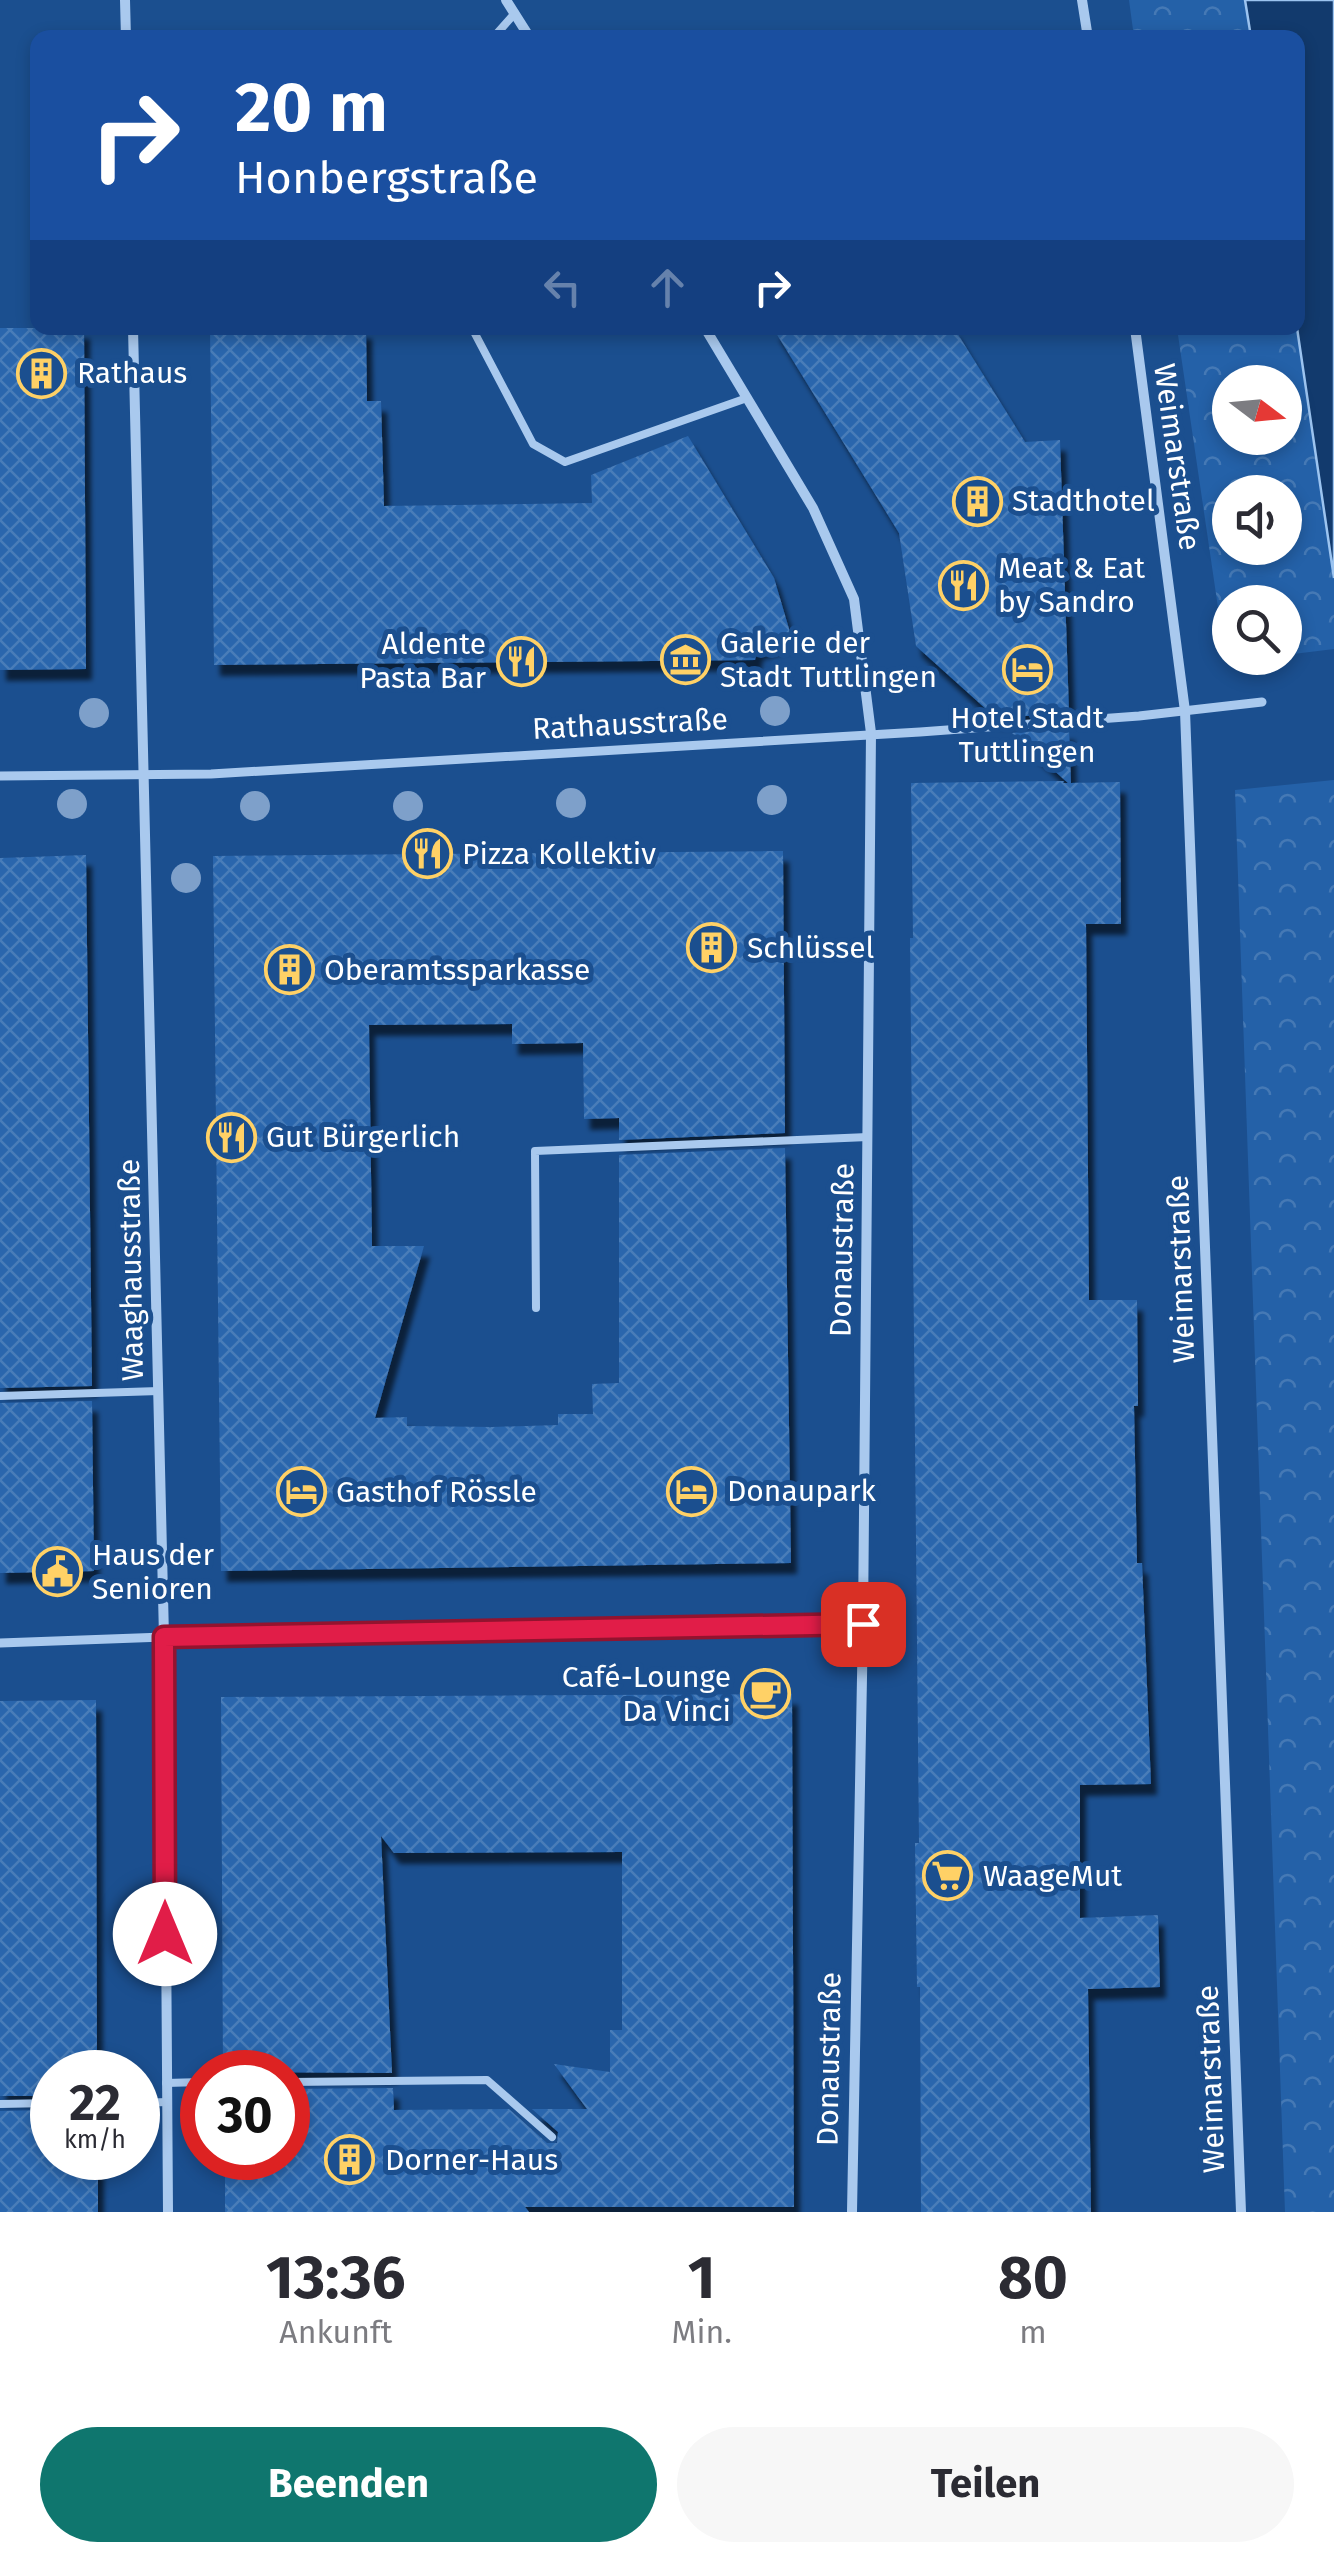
<!DOCTYPE html>
<html lang="de">
<head>
<meta charset="utf-8">
<style>
  body { margin:0; font-family:"Fira Sans",sans-serif; background:#f7f7f7; color:#2b2b33; height:100vh; display:flex; flex-direction:column; font-size:38px; white-space:nowrap }
  * { box-sizing:border-box; margin:0 }
  p { font-size:32px; color:#7c7c81 }
  .icon { flex:none; width:55px; height:55px; fill:none; stroke:currentColor; stroke-width:2; stroke-linecap:round; stroke-linejoin:round }
  .map { position:relative; height:2212px; overflow:hidden }
  .drawer { display:flex; flex-direction:column; background:#fff; flex:1 }
  .drawer>* { flex:none }
  .guide { position:absolute; left:30px; top:30px; width:1275px; height:305px; border-radius:20px; box-shadow:0 5px 15px #0003; background:#1a4fa0; color:#fff; overflow:hidden }
  .needle { width:65px; rotate:106deg }
  .buttons { position:absolute; left:1212px; top:365px; display:grid; gap:20px }
  .buttons a { display:grid; place-items:center; width:90px; height:90px; border-radius:50%; background:#fff; box-shadow:0 5px 15px #0003; font-size:50px }
  .speed { position:absolute; left:30px; top:2050px; display:flex; gap:20px; font-size:50px; font-weight:700; text-align:center }
  .speed>* { display:grid; place-content:center; width:130px; height:130px; border-radius:50%; background:#fff; box-shadow:0 5px 15px #0003; line-height:1 }
  .speed small { font-size:25px; font-weight:400 }
  .speed .limit { border:15px solid #d22; background:#fff; color:#111 }
  .pin { position:absolute; display:grid; place-items:center; width:85px; height:85px; color:#fff; margin:-42px; border-radius:20px; box-shadow:0 5px 15px #0006 }
  .me { position:absolute; width:110px; margin:-55px; rotate:0deg; stroke-linejoin:round; filter:drop-shadow(0 0 8px #0008) }
  .turn { display:flex; align-items:center; gap:35px; height:210px; padding:0 40px; font-size:45px }
  .turn .icon { width:130px; height:130px; stroke-width:2.5 }
  .turn b { display:block; font-size:70px; line-height:85px }
  .lanes { display:flex; align-items:center; height:95px; padding:0 40px; background:#0003; justify-content:center; gap:50px; direction:ltr }
  .lanes .off { opacity:.35 }
  .eta { display:flex; justify-content:space-evenly; align-items:center; height:170px; text-align:center }
  .eta b { font-size:60px; font-weight:700; line-height:70px }
  .cta { display:flex; gap:20px; margin-top:auto; padding:20px 40px }
  .cta a { flex:1; height:115px; border-radius:60px; background:#0f766e; color:#fff; font-size:40px; font-weight:700; line-height:115px; text-align:center }
  .cta a+a { background:#f7f7f7; color:#2b2b33 }
  .map>svg:first-child { display:block }
  .forest { fill:url(#forest-crowns); fill-rule:evenodd }
  .water { fill:#123a6d; stroke:#9cc4f0; stroke-width:2.5 }
  .building { fill:url(#building-cross-hatch); filter:url(#shadow) }
  .lines { fill:none; stroke-linecap:round; stroke-linejoin:round }
  .service { stroke:#a9c9ee; stroke-width:8 }
  .pedestrian { stroke:#a9c9ee; stroke-width:9 }
  .minor { stroke:#a9c9ee; stroke-width:10 }
  .tree { fill:#7ea0ca }
  .route-casing { stroke:#92132f; stroke-width:25 }
  .route { stroke:#e11d48; stroke-width:18 }
  .labels { text-anchor:middle; dominant-baseline:central; stroke-width:10; stroke-linejoin:round; paint-order:stroke }
  .poi-label { font-size:30px; fill:#fff; stroke:#1b4f8f; text-anchor:start }
  .street-label { font-size:30px; fill:#fff; stroke:#1b4f8f }
</style>
</head>
<body>
<div class="map">
<svg width="1334" height="2212" viewBox="0 0 1334 2212">
  <defs>
    <pattern id="forest-crowns" width="20" height="18" patternUnits="userSpaceOnUse" patternTransform="scale(2.5)"><rect width="20" height="18" fill="#2461a8"/><path d="M2 6a3 3 0 1 1 6 0M12 15a3 3 0 1 1 6 0" fill="none" stroke="#4579b5"/></pattern>
    <pattern id="building-cross-hatch" width="8" height="8" patternUnits="userSpaceOnUse" patternTransform="scale(2.5)"><rect width="8" height="8" fill="#2a66ad"/><path d="M0 0l8 8M0 8l8-8" fill="none" stroke="#4a7db9"/></pattern>
    <filter id="shadow"><feDropShadow dx="6" dy="11" stdDeviation="2.5" flood-color="#0009"/></filter>
  </defs>
  <rect width="100%" height="100%" fill="#1b4f8f"/>
  <path class="forest" d="M1129,0h116l6,37h-117z
    M1177,328h120l37,250v71l-49,6v-53h-55v56h36l-40,4zM1230,382h55v56h-55zM1230,492h55v56h-55z
    M1334,780v1432h-49l-50,-1422z"/>
  <path class="water" d="M1245,0h89v578l-37,-250 1,-290 -47,-1z"/>
  <path class="building" d="M0,328h84l2,341 -86,1z
    M210,328h156l1,73h14l3,105 208,-3 -1,-28 97,-39 86,142 18,61 -35,10 -2,11 -541,5z
    M773,328h181l71,114 35,-2 9,273 -73,5 -80,-72 -17,-113z
    M1069,729l2,54 49,-1 1,142h-35l3,376h48l1,106h-4l3,157h5l9,221 -71,1v133l78,-3 2,72 -72,2 3,223h-170l-1,-225h-3l-2,-144h4l-9,-905h3l-2,-155 153,-2 -1,2h5l-56,-50z
    M783,851l2,282 -166,7v-22l-35,1 -1,-76 -71,1v-20l-143,1 3,221h52l-49,172 32,-1v9l85,1 66,-2v-11h35l-1,-30 27,-1v-228l166,-7 6,415 -570,8 -8,-715z
    M86,855l6,531 -92,2v-530z
    M92,1401l2,170 -94,2v-170z
    M792,1694l2,513h-269l4,5h-304v-54h63v-69l105,-1 1,22 115,-1 38,34h10l1,-11 -26,-23h55l-33,-45 56,8v-42h12v-178l-228,1 -13,-17 11,237 -169,-1 -2,-375z
    M96,1700l1,372h-45v24h-52v-395z
    M52,2110v48h46v54h-98v-101z"/>
  <g class="lines">
    <path class="service" d="M493,38l22,-25
      M472,328l61,116 32,18 182,-64
      M536,1308l-1,-157 333,-14
      M0,1396l159,-5
      M288,2082l199,-2 65,57
      M166,2083l36,-1
      M138,2103l29,-1
      M0,2104l52,-1"/>
    <path class="pedestrian" d="M0,776l211,-2 709,-42 219,-16 123,-14
      M0,1643l164,-6"/>
    <path class="minor" d="M125,0l1,38
      M506,0l24,38
      M1082,0l6,38
      M133,328l31,1309 4,575
      M705,328l108,180 41,91 17,134 -8,891 -11,588
      M1135,328l50,383 56,1501
      M164,1637l699,-13"/>
  </g>
  <g class="tree">
    <circle cx="775" cy="711" r="15"/>
    <circle cx="94" cy="713" r="15"/>
    <circle cx="772" cy="800" r="15"/>
    <circle cx="571" cy="803" r="15"/>
    <circle cx="72" cy="804" r="15"/>
    <circle cx="255" cy="806" r="15"/>
    <circle cx="408" cy="806" r="15"/>
    <circle cx="186" cy="878" r="15"/>
  </g>
  <g class="lines">
    <defs>
      <path id="route" d="M165,1934l-1,-297 699,-13"/>
    </defs>
    <use href="#route" class="route-casing"/>
    <use href="#route" class="route"/>
  </g>
  <defs>
    <symbol id="building-ring" viewBox="-11 -11 22 22"><circle r="9.5" fill="#1b4f8f" stroke="#ffd166" stroke-width="1.5"/><path d="M-4-6H4V6H1V3H-1V6H-4ZM-2.5-4.3h1.7v1.8h-1.7ZM.8-4.3h1.7v1.8H.8ZM-2.5-1h1.7V.8h-1.7ZM.8-1h1.7V.8H.8Z" fill="#ffd166"/></symbol>
    <symbol id="restaurant-ring" viewBox="-11 -11 22 22"><circle r="9.5" fill="#1b4f8f" stroke="#ffd166" stroke-width="1.5"/><path d="M-5-6h1v4h1v-4h1v4h1v-4h1v5L-1.5 .5V6h-2V.5L-5-1ZM5-6V6H3V1.5H1.5Q1.5-4 5-6Z" fill="#ffd166"/></symbol>
    <symbol id="museum-ring" viewBox="-11 -11 22 22"><circle r="9.5" fill="#1b4f8f" stroke="#ffd166" stroke-width="1.5"/><path d="M0-6L6-3V-2H-6V-3ZM-5-1h2V3h-2ZM-1-1h2V3h-2ZM3-1h2V3H3ZM-6 4H6V6H-6Z" fill="#ffd166"/></symbol>
    <symbol id="hotel-ring" viewBox="-11 -11 22 22"><circle r="9.5" fill="#1b4f8f" stroke="#ffd166" stroke-width="1.5"/><path d="M-6-4.5h1.5V1H6V5H4.5V3h-9V5H-6ZM-4 0a1.8 1.8 0 1 1 3.6 0ZM.5 0V-2.5h3Q6-2.5 6 0Z" fill="#ffd166"/></symbol>
    <symbol id="civic-ring" viewBox="-11 -11 22 22"><circle r="9.5" fill="#1b4f8f" stroke="#ffd166" stroke-width="1.5"/><path d="M-.6-6.5H3V-4.5H.6V-3L4-1V1h2V6H-6V1h2V-1L-.6-3ZM-1.2 2.5V6h2.4V2.5Z" fill="#ffd166"/></symbol>
    <symbol id="cafe-ring" viewBox="-11 -11 22 22"><circle r="9.5" fill="#1b4f8f" stroke="#ffd166" stroke-width="1.5"/><path d="M-5.5-4.5H6V0H3Q3 3.5 0 3.5H-2.5Q-5.5 3.5-5.5 0ZM3-3.2v2h1.7v-2ZM-6 4.5H4V6H-6Z" fill="#ffd166"/></symbol>
    <symbol id="supermarket-ring" viewBox="-11 -11 22 22"><circle r="9.5" fill="#1b4f8f" stroke="#ffd166" stroke-width="1.5"/><path d="M-6-5.5h2.5l.6 2H6L4.5 2H-2.5L-4.4-4H-6ZM-1.5 3.2a1.3 1.3 0 1 0 .1 0ZM3 3.2a1.3 1.3 0 1 0 .1 0Z" fill="#ffd166"/></symbol>
  </defs>
  <g fill-rule="evenodd">
    <use href="#building-ring" x="14" y="346" width="55" height="55"/>
    <use href="#building-ring" x="950" y="474" width="55" height="55"/>
    <use href="#restaurant-ring" x="936" y="558" width="55" height="55"/>
    <use href="#museum-ring" x="658" y="632" width="55" height="55"/>
    <use href="#restaurant-ring" x="494" y="634" width="55" height="55"/>
    <use href="#hotel-ring" x="1000" y="642" width="55" height="55"/>
    <use href="#restaurant-ring" x="400" y="826" width="55" height="55"/>
    <use href="#building-ring" x="684" y="920" width="55" height="55"/>
    <use href="#building-ring" x="262" y="942" width="55" height="55"/>
    <use href="#restaurant-ring" x="204" y="1110" width="55" height="55"/>
    <use href="#hotel-ring" x="664" y="1464" width="55" height="55"/>
    <use href="#hotel-ring" x="274" y="1464" width="55" height="55"/>
    <use href="#civic-ring" x="30" y="1544" width="55" height="55"/>
    <use href="#cafe-ring" x="738" y="1666" width="55" height="55"/>
    <use href="#supermarket-ring" x="920" y="1848" width="55" height="55"/>
    <use href="#building-ring" x="322" y="2132" width="55" height="55"/>
  </g>
  <g class="labels">
    <g class="poi-label">
      <text x="77" y="373">Rathaus</text>
      <text x="1012" y="501">Stadthotel</text>
      <text x="998" y="568">Meat &amp; Eat<tspan x="998" dy="34">by Sandro</tspan></text>
      <text x="720" y="643">Galerie der<tspan x="720" dy="34">Stadt Tuttlingen</tspan></text>
      <text x="486" y="644" text-anchor="end">Aldente<tspan x="486" dy="34">Pasta Bar</tspan></text>
      <text x="1027" y="718" text-anchor="middle">Hotel Stadt<tspan x="1027" dy="34">Tuttlingen</tspan></text>
      <text x="462" y="854">Pizza Kollektiv</text>
      <text x="747" y="948">Schlüssel</text>
      <text x="324" y="970">Oberamtssparkasse</text>
      <text x="266" y="1137">Gut Bürgerlich</text>
      <text x="727" y="1491">Donaupark</text>
      <text x="336" y="1492">Gasthof Rössle</text>
      <text x="92" y="1555">Haus der<tspan x="92" dy="34">Senioren</tspan></text>
      <text x="731" y="1677" text-anchor="end">Café-Lounge<tspan x="731" dy="34">Da Vinci</tspan></text>
      <text x="983" y="1876">WaageMut</text>
      <text x="385" y="2160">Dorner-Haus</text>
    </g>
    <g class="street-label">
      <text transform="translate(1177 457) rotate(82)">Weimarstraße</text>
      <text transform="translate(630 724) rotate(-3)">Rathausstraße</text>
      <text transform="translate(842 1250) rotate(-89)">Donaustraße</text>
      <text transform="translate(1181 1269) rotate(-92)">Weimarstraße</text>
      <text transform="translate(131 1270) rotate(-91)">Waaghausstraße</text>
      <text transform="translate(829 2059) rotate(-89)">Donaustraße</text>
      <text transform="translate(1211 2079) rotate(-92)">Weimarstraße</text>
    </g>
  </g>
</svg>
<div class="buttons">
<a><svg class="needle" viewBox="-14 -14 28 28"><path d="M0-13l5 13h-10z" fill="#e53935"/><path d="M0 13l5-13h-10z" fill="#7c7c81"/></svg></a>
<a><svg class="icon" aria-label="sound" viewBox="0 0 24 24"><path d="M4 9h4l5-4v14l-5-4H4zM17 9q2 3 0 6"/></svg></a>
<a><svg class="icon" aria-label="search" viewBox="0 0 24 24"><circle cx="10" cy="10" r="6"/><path d="M15 15l6 6"/></svg></a>
</div>
<div class="speed"><div>22<small>km/h</small></div><div class="limit">30</div></div>
<div class="pin" style="left:863px;top:1624px;background:#d93025"><svg class="icon" aria-label="arrive" viewBox="0 0 24 24"><path d="M6 21V4h12l-3 4 3 4H6"/></svg></div>
<svg class="me" style="left:165px;top:1934px" viewBox="-20 -20 40 40"><circle r="19" fill="#fff"/><path d="M0-13L10 11 0 6-10 11z" fill="#e11d48"/></svg>
<div class="guide">
<div class="turn"><svg class="icon" aria-label="right" viewBox="0 0 24 24"><path d="M7 20v-9h11M14 6l5 5-5 5"/></svg><div><b>20 m</b>Honbergstraße</div></div>
<div class="lanes"><svg class="icon off" aria-label="left" viewBox="0 0 24 24"><path d="M17 20v-9H6M10 6l-5 5 5 5"/></svg><svg class="icon off" aria-label="ahead" viewBox="0 0 24 24"><path d="M12 20V5M6 11l6-6 6 6"/></svg><svg class="icon" aria-label="right" viewBox="0 0 24 24"><path d="M7 20v-9h11M14 6l5 5-5 5"/></svg></div>
</div>
</div>
<section class="drawer">
<div class="eta">
<div><b>13:36</b><p>Ankunft</p></div>
<div><b>1</b><p>Min.</p></div>
<div><b>80</b><p>m</p></div>
</div>
<div class="cta"><a>Beenden</a><a>Teilen</a></div>
</section>
</body>
</html>
